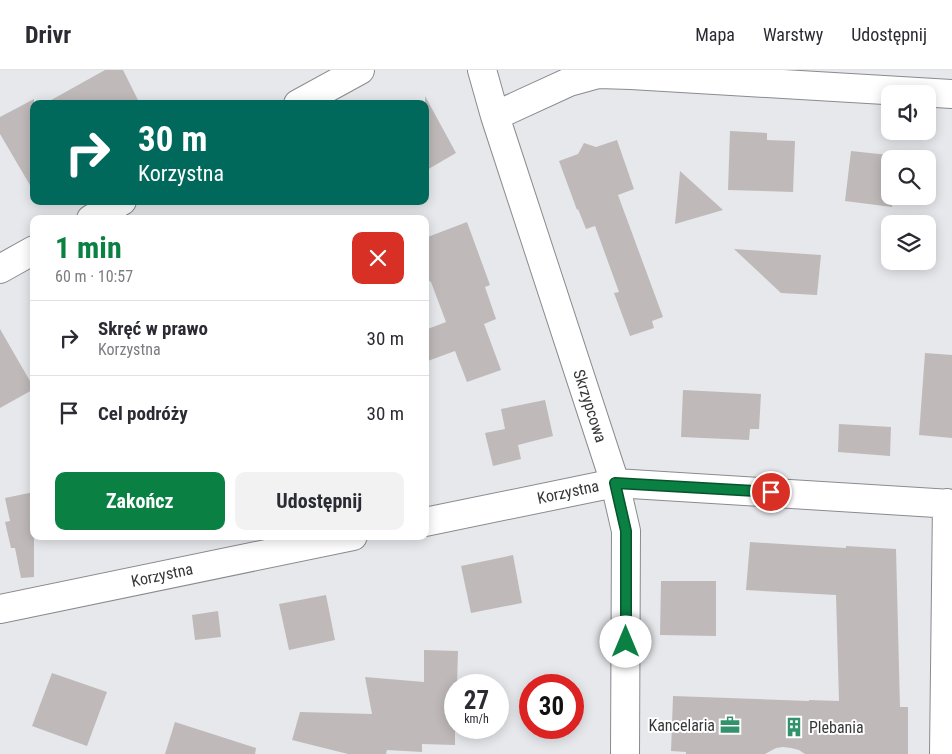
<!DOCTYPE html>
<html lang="pl">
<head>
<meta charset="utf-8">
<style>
  body { margin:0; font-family:"Roboto Condensed",sans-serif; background:#f2f2f3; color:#2b2b33; height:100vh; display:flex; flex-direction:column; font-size:19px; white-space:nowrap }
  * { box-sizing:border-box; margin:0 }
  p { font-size:16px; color:#7c7c81 }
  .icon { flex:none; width:28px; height:28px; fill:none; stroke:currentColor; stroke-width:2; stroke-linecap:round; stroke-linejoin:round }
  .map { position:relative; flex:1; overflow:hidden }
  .sheet { position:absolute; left:30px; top:145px; width:399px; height:325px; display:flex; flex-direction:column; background:#fff; border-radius:10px; box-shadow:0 2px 12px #0003 }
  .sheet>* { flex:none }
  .guide { position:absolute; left:30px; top:30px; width:399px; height:105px; border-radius:10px; box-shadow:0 2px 12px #0003; background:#00695c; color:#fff; overflow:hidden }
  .controls { position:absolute; left:881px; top:15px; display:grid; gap:10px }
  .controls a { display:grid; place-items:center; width:55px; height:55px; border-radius:10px; background:#fff; box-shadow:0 2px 12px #0003; font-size:25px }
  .speed { position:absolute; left:444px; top:604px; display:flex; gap:10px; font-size:25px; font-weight:700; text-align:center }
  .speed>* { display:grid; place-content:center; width:65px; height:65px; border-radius:50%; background:#fff; box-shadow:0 2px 12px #0003; line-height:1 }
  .speed small { font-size:12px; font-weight:400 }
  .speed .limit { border:8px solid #d22; background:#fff; color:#111 }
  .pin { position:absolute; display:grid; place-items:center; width:42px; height:42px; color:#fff; margin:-21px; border:2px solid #fff; border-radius:50%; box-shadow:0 1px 5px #0007 }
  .me { position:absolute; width:55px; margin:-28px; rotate:0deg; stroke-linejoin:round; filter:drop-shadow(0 0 4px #0008) }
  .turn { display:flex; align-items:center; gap:18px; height:105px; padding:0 25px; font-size:22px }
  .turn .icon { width:65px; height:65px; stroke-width:2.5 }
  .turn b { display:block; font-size:35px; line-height:42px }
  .round { display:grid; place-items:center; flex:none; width:52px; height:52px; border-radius:10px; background:#f2f2f3 }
  .summary { display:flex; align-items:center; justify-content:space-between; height:85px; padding:0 25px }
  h1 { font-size:30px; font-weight:700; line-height:38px; color:#0b8043 }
  .action { display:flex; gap:10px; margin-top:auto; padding:10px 25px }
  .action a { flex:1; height:58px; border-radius:10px; background:#0b8043; color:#fff; font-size:20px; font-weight:700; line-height:58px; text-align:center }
  .action a+a { background:#f2f2f3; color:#2b2b33 }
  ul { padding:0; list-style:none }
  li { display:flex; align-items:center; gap:15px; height:75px; padding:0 25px; border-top:1px solid #e1e1e2 }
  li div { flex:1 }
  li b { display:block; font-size:19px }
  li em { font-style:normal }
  header { display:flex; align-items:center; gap:30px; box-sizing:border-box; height:70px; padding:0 25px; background:#fff; border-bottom:1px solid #e1e1e2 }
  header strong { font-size:24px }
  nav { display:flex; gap:28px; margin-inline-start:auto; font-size:18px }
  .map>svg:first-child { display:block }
  .building { fill:#bfbab9 }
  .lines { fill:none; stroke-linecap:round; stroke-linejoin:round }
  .minor-casing { stroke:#8a8b8f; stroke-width:30 }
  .minor { stroke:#fff; stroke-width:28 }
  .route-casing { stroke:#07532c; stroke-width:12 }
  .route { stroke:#0b8043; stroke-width:9 }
  .labels { text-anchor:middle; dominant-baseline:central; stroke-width:4; stroke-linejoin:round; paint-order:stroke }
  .street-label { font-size:16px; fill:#363738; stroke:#fff }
  .poi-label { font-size:16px; fill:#363738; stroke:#fff; text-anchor:end }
</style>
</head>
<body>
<header>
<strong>Drivr</strong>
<nav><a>Mapa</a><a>Warstwy</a><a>Udostępnij</a></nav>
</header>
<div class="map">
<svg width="952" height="684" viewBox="0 0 952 684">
  <rect width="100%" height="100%" fill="#e7e8ec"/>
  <path class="building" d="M105,0h18l17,34h-96z
    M425,26l31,57 -31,18z
    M34,29v93l-34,-58v-17z
    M730,61l37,2v7l28,1 -2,51 -65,-2z
    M617,70l17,49 -16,6 45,122 -11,4 2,7 -24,8 -16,-43 5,-1 -24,-66 -9,3 -8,-20 -1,1 -18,-49 19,-7 6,-11 12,4z
    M851,81l47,5v3h-8v37h4l-2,11 -47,-6z
    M680,101l43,39 -48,14z
    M467,152l23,63 -5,2 11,32 -12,5 17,46 -34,12 -12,-31 -30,11v-32l21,-8 -15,-40 -6,-3v-41z
    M734,179l87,6 -4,40 -36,-2z
    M0,259l34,59v1l-34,19z
    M925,283l27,2v83l-33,-3z
    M683,320l78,4 -2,35h-9l-1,11 -68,-3z
    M545,330l8,36 -35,9 3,14 -28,7 -8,-33 20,-4 -4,-20z
    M839,354l52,3 -1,29 -52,-4z
    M34,422v85l-13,1 -6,-30h-4l-6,-26 5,-1 -5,-23z
    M750,472l96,6v-2l50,3 4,158h8v47h-103l-6,-4 -8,-2 -8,-1 -7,1 -11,6h-79v-2l-15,-1 2,-55 136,5v-1l30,1 -3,-106 -90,-5z
    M513,485l9,48 -51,10 -10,-47z
    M661,511h55v55l-56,-1z
    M326,525l9,45 -46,10 -10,-46z
    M218,541l3,26 -26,3 -3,-25z
    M424,580l34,1 -1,34h-2v60l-33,-1v8l-35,-2 -1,4h-38l-56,-14 8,-28 72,2 -7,-37 59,5z
    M52,603l55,19 -20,54 -55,-20z
    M175,652l81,26 -1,6h-90z"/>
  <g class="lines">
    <defs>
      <path id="minor" d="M482,0l13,46 120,367 11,48 -1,223
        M298,34l62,-34
        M495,46l74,-34 29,-8 33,1 321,19
        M91,149l31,-18
        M0,199l34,-19
        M425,452l190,-39 337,21
        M0,539l353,-73
        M944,684l3,-251"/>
    </defs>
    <use href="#minor" class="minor-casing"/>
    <use href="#minor" class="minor"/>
  </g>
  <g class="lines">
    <defs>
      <path id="route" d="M626,572v-111l-11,-48 156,9"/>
    </defs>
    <use href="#route" class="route-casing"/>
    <use href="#route" class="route"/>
  </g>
  <defs>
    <symbol id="office-bare" viewBox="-9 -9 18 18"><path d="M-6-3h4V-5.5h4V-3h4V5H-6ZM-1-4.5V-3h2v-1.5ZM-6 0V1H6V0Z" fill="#32926b" stroke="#fff" stroke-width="2.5" paint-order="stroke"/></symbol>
    <symbol id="building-bare" viewBox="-9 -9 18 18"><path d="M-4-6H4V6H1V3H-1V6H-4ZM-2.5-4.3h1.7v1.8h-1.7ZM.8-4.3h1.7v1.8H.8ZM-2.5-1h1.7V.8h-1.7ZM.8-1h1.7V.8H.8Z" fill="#32926b" stroke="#fff" stroke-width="2.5" paint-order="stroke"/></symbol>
  </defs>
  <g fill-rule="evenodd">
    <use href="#office-bare" x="716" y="641" width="28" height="28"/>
    <use href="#building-bare" x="780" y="643" width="28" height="28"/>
  </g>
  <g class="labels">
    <g class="street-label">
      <text transform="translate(590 336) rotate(72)">Skrzypcowa</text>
      <text transform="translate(568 422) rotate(-12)">Korzystna</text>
      <text transform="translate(162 505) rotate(-12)">Korzystna</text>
    </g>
    <g class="poi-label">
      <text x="715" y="655">Kancelaria</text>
      <text x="809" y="657" text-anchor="start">Plebania</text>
    </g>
  </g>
</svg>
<div class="controls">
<a><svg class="icon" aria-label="sound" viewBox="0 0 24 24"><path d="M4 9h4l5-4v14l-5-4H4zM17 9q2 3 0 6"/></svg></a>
<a><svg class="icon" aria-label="search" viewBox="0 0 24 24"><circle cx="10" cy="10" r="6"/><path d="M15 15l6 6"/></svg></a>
<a><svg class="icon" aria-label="layers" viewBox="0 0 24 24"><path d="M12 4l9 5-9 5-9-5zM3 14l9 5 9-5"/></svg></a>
</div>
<div class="speed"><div>27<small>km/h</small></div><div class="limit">30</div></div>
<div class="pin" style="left:771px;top:422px;background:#d93025"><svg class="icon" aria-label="arrive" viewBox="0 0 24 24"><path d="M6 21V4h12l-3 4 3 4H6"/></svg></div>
<svg class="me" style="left:626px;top:572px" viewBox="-20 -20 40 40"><circle r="19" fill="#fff"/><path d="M0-13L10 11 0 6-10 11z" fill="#0b8043"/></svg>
<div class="guide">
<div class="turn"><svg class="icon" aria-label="right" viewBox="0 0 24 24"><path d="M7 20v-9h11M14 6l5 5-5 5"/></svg><div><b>30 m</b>Korzystna</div></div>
</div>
<section class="sheet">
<div class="summary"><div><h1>1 min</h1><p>60 m · 10:57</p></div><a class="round" style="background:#d93025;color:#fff"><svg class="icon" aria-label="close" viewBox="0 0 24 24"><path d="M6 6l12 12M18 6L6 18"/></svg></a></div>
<ul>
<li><svg class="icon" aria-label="right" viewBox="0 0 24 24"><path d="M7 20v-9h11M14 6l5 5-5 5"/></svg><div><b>Skręć w prawo</b><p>Korzystna</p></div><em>30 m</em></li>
<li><svg class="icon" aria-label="arrive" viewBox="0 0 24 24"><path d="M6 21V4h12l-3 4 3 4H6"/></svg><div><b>Cel podróży</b></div><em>30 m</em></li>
</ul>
<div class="action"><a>Zakończ</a><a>Udostępnij</a></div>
</section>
</div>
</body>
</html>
